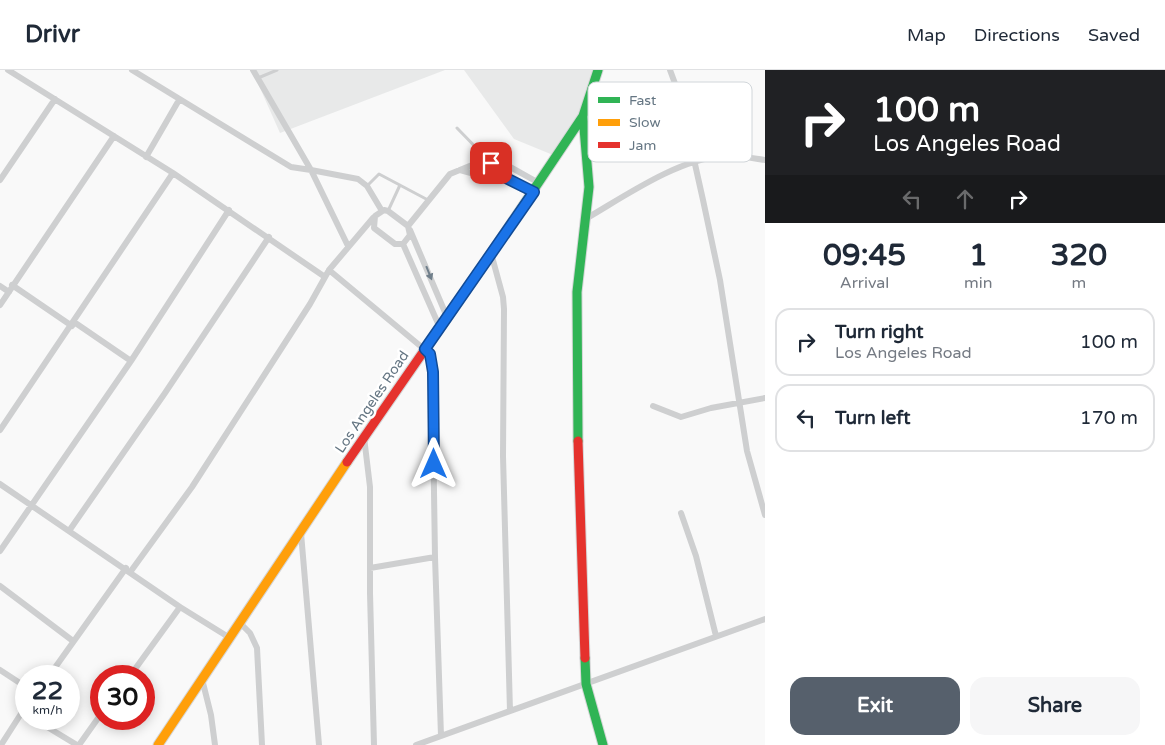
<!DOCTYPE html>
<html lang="en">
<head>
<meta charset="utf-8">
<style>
  body { margin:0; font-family:"Varela Round",sans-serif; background:#f6f6f7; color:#1f2937; height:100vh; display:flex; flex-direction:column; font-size:19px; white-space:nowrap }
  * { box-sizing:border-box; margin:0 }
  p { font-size:16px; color:#747a83 }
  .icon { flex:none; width:28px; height:28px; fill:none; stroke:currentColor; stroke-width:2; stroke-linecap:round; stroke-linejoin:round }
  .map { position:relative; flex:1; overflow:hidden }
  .details { display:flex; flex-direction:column; background:#fff; width:400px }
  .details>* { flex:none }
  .top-card { background:#202124; color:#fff; overflow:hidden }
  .speed { position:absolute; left:15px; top:595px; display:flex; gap:10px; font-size:25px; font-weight:700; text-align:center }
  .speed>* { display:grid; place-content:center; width:65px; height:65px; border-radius:50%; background:#fff; box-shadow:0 2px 12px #0003; line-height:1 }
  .speed small { font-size:12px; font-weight:400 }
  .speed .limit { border:8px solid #d22; background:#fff; color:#111 }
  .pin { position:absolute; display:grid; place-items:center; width:42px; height:42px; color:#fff; margin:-21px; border-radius:10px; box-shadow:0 2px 8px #0006 }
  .me { position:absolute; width:55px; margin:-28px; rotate:0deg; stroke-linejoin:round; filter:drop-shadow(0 0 4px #0008) }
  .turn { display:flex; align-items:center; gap:18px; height:105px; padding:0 25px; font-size:22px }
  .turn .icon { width:65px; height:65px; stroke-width:2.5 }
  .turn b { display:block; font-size:35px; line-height:42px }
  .lanes { display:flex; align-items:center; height:48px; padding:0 25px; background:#0003; justify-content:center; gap:25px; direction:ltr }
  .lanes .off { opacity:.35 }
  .eta { display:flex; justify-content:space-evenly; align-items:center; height:85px; text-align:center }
  .eta b { font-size:30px; font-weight:700; line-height:35px }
  .primary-button { display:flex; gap:10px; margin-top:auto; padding:10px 25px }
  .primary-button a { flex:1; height:58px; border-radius:15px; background:#56606c; color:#fff; font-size:20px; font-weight:700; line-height:58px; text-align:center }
  .primary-button a+a { background:#f6f6f7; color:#1f2937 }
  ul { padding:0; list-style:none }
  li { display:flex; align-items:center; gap:15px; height:68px; margin:0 10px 8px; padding:0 15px; border:2px solid #e0e1e3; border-radius:15px }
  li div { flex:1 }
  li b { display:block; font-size:19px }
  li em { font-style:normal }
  header { display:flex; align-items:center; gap:30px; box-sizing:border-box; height:70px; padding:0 25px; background:#fff; border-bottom:1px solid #e0e1e3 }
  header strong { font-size:24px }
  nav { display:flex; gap:28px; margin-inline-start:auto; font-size:18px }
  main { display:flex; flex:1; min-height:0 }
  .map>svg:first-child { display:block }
  .built { fill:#e8e9e9 }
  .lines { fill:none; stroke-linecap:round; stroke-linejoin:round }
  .fast-casing { stroke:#d5d6d7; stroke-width:11 }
  .slow-casing { stroke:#d5d6d7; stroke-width:11 }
  .jam-casing { stroke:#d5d6d7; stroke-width:11 }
  .lane { stroke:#cecfd0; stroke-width:3 }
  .street { stroke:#cecfd0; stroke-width:6 }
  .fast { stroke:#30b455; stroke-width:9 }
  .slow { stroke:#ff9f0a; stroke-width:9 }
  .jam { stroke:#e5322d; stroke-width:9 }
  .oneway { fill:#707f8b }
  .route-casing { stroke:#114b97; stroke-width:12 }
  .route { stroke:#1a73e8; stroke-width:9 }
  .labels { text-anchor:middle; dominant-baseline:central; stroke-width:5; stroke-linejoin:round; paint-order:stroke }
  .street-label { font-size:14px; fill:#657683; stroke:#fff }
  .key { fill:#fff; stroke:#d1d6da; stroke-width:1 }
  .key-label { font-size:14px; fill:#657683 }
</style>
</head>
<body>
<header>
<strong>Drivr</strong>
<nav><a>Map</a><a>Directions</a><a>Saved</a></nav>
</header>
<main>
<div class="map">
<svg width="765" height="675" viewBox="0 0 765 675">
  <rect width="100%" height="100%" fill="#f9f9f9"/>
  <path class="built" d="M252,0h193l-165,63z
    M464,0h137l-8,22 -40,63 -39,-16z"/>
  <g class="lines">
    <defs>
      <path id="fast" d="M482,197l101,-151 15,-46
        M578,371l-1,-149 12,-105 -6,-71
        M585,588l1,26 17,61"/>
      <path id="slow" d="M158,675l189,-283"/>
      <path id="jam" d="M578,371l7,217
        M347,392l135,-195"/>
    </defs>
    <use href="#fast" class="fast-casing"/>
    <use href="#slow" class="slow-casing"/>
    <use href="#jam" class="jam-casing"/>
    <path class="lane" d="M258,8l19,-8
      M457,58l34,35 3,12
      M368,115l11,-11 49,26
      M388,141l12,-26"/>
    <path class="street" d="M8,0l165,103 152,104
      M132,0l159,97 20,3 37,76
      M253,0l58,100 47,9 9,7 15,25
      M670,0l10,27 23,103 17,80 27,171 18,64
      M146,87l33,-57
      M460,100l18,5 24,2 32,15
      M0,110l55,-81
      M384,140l4,1 20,15 2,9 -7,9h-8l-21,-16 1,-12z
      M587,148c38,-22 91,-59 136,-62 14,-1 28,2 42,4
      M408,156l42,-52 27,-11h26l36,20
      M410,160l37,87
      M403,174l37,84
      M491,183l12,44 1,12 -1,147 7,255
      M329,200l101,84 2,7 3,196 6,179
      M12,215l60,41
      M0,216l9,6
      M0,235l114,-169
      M74,252l57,39
      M653,336l28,11 30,-9 54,-10
      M0,360l173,-257
      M364,367l6,50v106l4,152
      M0,414l180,123 50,31
      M681,443l15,43 20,80
      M69,461l96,-138 104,-156
      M301,463l18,212
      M0,481l131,-190 98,-151
      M370,498l65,-11
      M131,501l61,-84 118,-183 19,-34 44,-52
      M0,516l73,55
      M240,553l10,10 7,15 5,97
      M0,600l26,17
      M49,606l77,-108
      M130,606l50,-69
      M202,609l9,36 4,30
      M34,649l43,26
      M1,675l25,-39
      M79,675l22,-31
      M416,675l349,-126"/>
    <use href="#fast" class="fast"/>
    <use href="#slow" class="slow"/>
    <use href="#jam" class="jam"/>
  </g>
  <defs><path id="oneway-solid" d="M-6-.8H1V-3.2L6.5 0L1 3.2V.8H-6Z" transform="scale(1.25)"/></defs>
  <use class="oneway" href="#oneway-solid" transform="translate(429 203) rotate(68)"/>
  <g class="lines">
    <defs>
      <path id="route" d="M434,394l-1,-92 -3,-18 -5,-5 109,-157 -32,-16h-8l-3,-13"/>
    </defs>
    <use href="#route" class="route-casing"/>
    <use href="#route" class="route"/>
  </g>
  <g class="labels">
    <g class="street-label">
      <text transform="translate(372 332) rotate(-56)">Los Angeles Road</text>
    </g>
  </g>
  <rect x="588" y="12" width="164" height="80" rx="8" class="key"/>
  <rect x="598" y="27" width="22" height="6" fill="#30b455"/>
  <rect x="598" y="49" width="22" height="7" fill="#ff9f0a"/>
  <rect x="598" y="72" width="22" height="6" fill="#e5322d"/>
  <g class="key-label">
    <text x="629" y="35">Fast</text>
    <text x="629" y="57">Slow</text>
    <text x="629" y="80">Jam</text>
  </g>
</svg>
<div class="speed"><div>22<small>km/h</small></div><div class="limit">30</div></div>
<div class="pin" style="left:491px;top:93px;background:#d93025"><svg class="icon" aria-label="arrive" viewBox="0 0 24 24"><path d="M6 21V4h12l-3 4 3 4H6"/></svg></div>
<svg class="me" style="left:434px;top:394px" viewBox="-20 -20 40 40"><path d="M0-17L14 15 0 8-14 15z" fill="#1a73e8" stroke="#fff" stroke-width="4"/></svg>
</div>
<section class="details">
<div class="top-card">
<div class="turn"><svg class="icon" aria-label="right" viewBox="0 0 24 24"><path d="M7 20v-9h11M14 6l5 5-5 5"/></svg><div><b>100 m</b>Los Angeles Road</div></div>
<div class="lanes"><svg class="icon off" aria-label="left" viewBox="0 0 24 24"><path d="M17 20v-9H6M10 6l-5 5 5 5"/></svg><svg class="icon off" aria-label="ahead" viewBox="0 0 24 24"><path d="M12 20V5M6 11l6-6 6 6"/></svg><svg class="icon" aria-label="right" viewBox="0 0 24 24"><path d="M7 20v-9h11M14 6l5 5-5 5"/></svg></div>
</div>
<div class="eta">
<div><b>09:45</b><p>Arrival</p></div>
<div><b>1</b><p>min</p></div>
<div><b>320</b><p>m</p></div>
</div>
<ul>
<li><svg class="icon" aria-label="right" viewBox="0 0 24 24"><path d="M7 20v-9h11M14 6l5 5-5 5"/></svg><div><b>Turn right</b><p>Los Angeles Road</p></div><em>100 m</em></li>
<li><svg class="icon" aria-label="left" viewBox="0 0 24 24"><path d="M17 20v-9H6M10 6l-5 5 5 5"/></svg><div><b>Turn left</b></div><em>170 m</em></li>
</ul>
<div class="primary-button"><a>Exit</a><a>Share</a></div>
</section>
</main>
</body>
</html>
